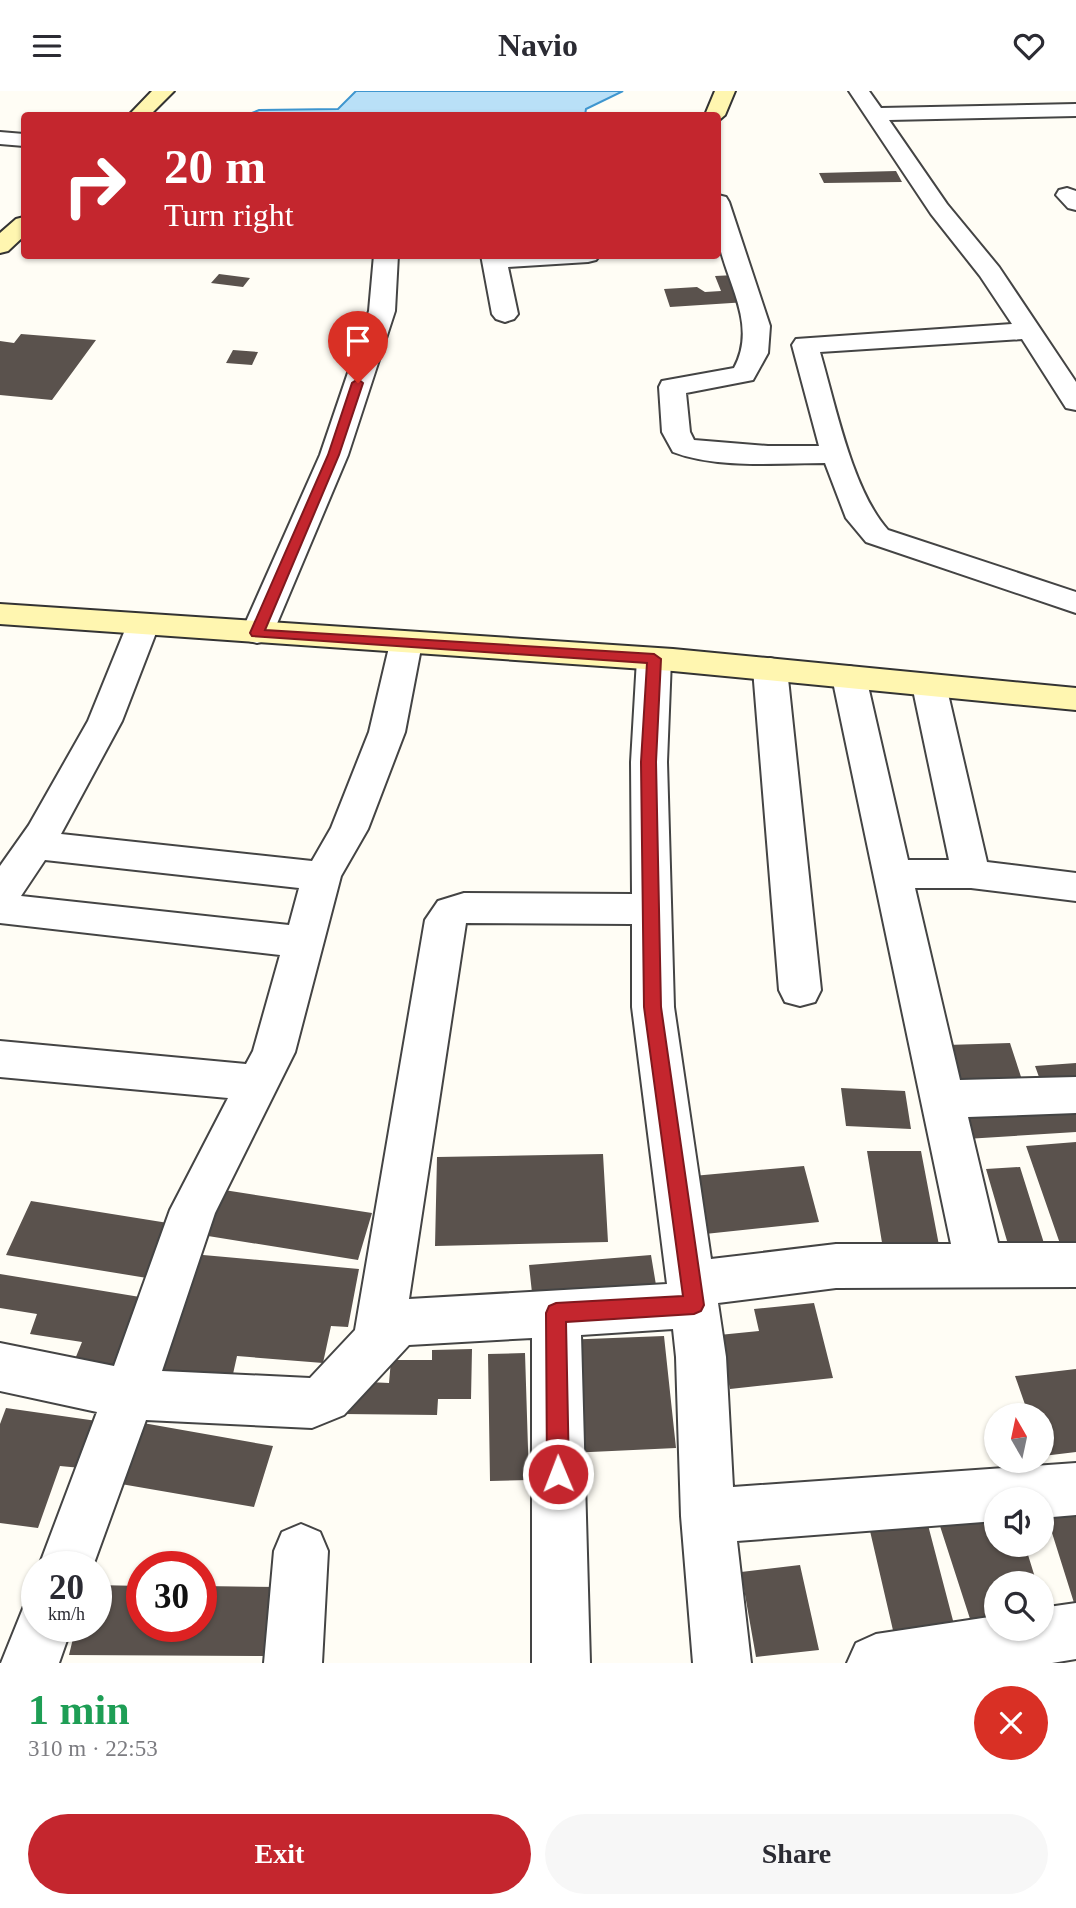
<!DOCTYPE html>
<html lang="en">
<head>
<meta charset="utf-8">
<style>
  body { margin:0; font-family:"Times New Roman",serif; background:#f7f7f7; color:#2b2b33; height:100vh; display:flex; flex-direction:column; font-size:26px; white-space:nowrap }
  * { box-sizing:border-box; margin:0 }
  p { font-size:23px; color:#7c7c81 }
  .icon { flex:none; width:38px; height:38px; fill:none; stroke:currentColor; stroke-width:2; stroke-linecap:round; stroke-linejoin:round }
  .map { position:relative; height:1572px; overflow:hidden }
  .details { display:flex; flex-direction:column; background:#fff; flex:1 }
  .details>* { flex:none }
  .banner { position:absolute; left:21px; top:21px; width:700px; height:147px; border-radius:7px; box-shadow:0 2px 5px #0004; background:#c4262e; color:#fff; overflow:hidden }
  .needle { width:46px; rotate:351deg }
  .controls { position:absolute; left:984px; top:1312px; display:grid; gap:14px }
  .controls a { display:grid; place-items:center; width:70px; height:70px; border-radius:50%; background:#fff; box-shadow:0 2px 5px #0004; font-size:35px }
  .speed { position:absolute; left:21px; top:1460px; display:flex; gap:14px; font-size:35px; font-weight:700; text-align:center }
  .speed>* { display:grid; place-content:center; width:91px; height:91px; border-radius:50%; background:#fff; box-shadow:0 2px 5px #0004; line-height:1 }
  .speed small { font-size:18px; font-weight:400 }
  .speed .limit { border:10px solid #d22; background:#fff; color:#111 }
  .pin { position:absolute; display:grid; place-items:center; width:60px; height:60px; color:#fff; margin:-72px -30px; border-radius:50% 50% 50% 0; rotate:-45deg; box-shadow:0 0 7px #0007 }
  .pin .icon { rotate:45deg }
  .me { position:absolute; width:77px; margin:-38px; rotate:359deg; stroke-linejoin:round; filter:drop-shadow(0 0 5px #0008) }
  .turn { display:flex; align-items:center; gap:24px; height:147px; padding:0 28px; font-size:32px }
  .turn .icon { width:91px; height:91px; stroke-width:2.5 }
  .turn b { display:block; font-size:49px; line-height:60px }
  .round { display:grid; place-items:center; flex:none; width:74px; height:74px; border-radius:37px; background:#f7f7f7 }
  .summary { display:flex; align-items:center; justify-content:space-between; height:119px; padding:0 28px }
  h1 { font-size:42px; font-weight:700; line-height:52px; color:#1e9e55 }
  .primary-button { display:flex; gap:14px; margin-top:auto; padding:14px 28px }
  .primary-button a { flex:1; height:80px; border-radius:42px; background:#c4262e; color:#fff; font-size:28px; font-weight:700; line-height:80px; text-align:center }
  .primary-button a+a { background:#f7f7f7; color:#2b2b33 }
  header { display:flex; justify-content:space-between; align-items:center; height:91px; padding:0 28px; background:#fff; font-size:32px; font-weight:700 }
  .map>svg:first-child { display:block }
  .water { fill:#b9e0f7; stroke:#3f96cf; stroke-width:2 }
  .building { fill:#5a524d }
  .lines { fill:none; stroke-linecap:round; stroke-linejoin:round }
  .street-casing { stroke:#444; stroke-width:4 }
  .secondary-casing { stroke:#333; stroke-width:4 }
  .street { fill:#fff; fill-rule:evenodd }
  .secondary { fill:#fff6b0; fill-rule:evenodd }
  .route { fill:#c4262e; stroke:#7f191e; stroke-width:2 }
</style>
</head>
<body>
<header><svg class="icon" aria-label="menu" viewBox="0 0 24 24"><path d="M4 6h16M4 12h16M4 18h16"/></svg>Navio<svg class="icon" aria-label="heart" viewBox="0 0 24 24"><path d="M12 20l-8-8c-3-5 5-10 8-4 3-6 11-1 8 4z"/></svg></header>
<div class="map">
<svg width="1076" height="1572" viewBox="0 0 1076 1572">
  <rect width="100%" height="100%" fill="#fffdf5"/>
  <path class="water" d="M356,0h267l-37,18 -1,6h-338l12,-5 79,-1z"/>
  <path class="building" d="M896,80l6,11 -78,1 -5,-10z
    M219,183l31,4 -7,9 -32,-4z
    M735,184l12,27 -77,5 -6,-18 33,-2 8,5 16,-1 -6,-15z
    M21,243l75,6 -44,60 -52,-5v-54l14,2z
    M233,259l25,2 -6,13 -26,-2z
    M1010,952l14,43 -65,3 -12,-44z
    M1076,972v24l-33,1 -8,-22z
    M841,997l64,3 6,38 -65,-3z
    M1076,1015v26l-110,7 -8,-27z
    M1076,1051v115l-11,1 -39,-112z
    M867,1060h54l21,110h-57z
    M603,1063l5,88 -173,4 2,-89z
    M804,1075l15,56 -114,12 -12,-58z
    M1020,1076l28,89 -36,2 -26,-89z
    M224,1099l148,23 -14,47 -150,-24z
    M31,1110l137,22 -21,55 -141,-23z
    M192,1163l167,15 -11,58 -17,-1 -8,37 -86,-7 -8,36 -73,-7z
    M651,1164l6,36 -124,11 -4,-37z
    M0,1183l140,23 -29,74 -38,-7 9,-22 -52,-8 7,-20 -37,-6z
    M814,1212l19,75 -103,11 -11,-54 40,-4 -5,-22z
    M664,1245l12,112 -107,5 -7,-113z
    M472,1258l-1,50h-33l-1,16 -94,-1 4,-33 42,2 2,-23h41v-10z
    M525,1262l4,127 -39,1 -2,-127z
    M1076,1278v83l-33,4 -2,-40h-12l-14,-40z
    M6,1317l91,13 -16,47 -21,-2 -22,62 -38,-5v-99z
    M143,1332l130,23 -19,61 -133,-23z
    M1076,1407v107l-1,1 -33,-105z
    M996,1427v27h29l12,39h-41v39l-24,2 -33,-102z
    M928,1434l28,107 -61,7 -25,-108z
    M800,1474l19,85 -63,7 -15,-85z
    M96,1494l46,1v40h59v-40l78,1 -8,69 -202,-1 7,-29h20z"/>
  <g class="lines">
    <defs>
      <path id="street" d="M849,0h20l12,17 195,-4v12l-187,4 58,84 52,63 77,115v28l-10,-2 -44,-69 -202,13c15,51 32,138 68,178l188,62v21l-210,-71 -20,-24 -21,-55c-47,0 -108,6 -152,-11l-11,-20 -3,-45 3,-6 72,-13c24,-44 -8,-85 -16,-129 -3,-14 0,-30 0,-44l8,2 3,5 41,124 -2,27 -15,27 -67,13 4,39 4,8 74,6h51l-27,-101 4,-6 216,-15 -32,-48 -49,-62z
        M0,41l24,2v12l-24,-2z
        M1067,97l9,3v19l-8,-2 -12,-13 3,-5z
        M374,164h24l-3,56 -47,144 -75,178 -4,7 -12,3 -12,-3 -4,-7 79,-178 49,-144z
        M481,164h119l-4,5 -8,2 -80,5 10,47 -4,5 -9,3 -9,-3 -4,-5z
        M143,524l12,3 4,7 -37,96 -61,113 251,27 19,-33 38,-96 21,-89 4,-7 12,-4 12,4 4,7 -17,89 -37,97 -27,47 -46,176 -80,161 -53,158 148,7 45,-48 70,-410 13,-19 26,-8 168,1 -1,-132 6,-103 5,-8 12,-3 12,3 5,8 -4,103 7,245 37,252 125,-15h115l-119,-567 5,-8 12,-3 12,3 5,8 42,183h41l-37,-175 5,-8 12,-3 12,3 5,8 41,177 89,11v28l-105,-13h-56l45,192 116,-3v36l-108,4 30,126h78v44l-240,1 -118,15 8,54 7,130 343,-24v52l-35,3v-18h-45v21l-259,20 14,122h-58l-12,-147 -5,-159 -3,-28 -92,6 9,328h-58v-325l-123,7 -65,70 -32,13 -166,-8 -53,146h-54l58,-154 -97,-21v-48l114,23 56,-156 58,-112 -228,-21v-36l246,23 7,-13 27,-96 -280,-32v-57l29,-41 59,-104 39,-96 4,-7zM45,769l254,28 -10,37 -268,-29zM466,832l166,1v83l35,277 -258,15z
        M770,567l12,3 5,8 34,321 -6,12 -15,4 -15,-4 -6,-12 -26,-321 5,-8z
        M301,1433l19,8 8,19 -6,112h-58l10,-112 8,-19z
        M37,1510v25h35l-13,37h-58l23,-57z
        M1076,1512v56l-24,4h-205l9,-20 20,-9 120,-18v13h45v-21z"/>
      <path id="secondary" d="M152,0h22l-24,24h-21z
        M715,0h20l-10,24 -7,6v-6h-13z
        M24,126v19l-16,15 -8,2v-20l16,-14z
        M0,513l673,45 403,39v22l-403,-39 -673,-47z"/>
    </defs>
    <use href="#street" class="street-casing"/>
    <use href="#secondary" class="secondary-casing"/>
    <use href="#street" class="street"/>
    <use href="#secondary" class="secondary"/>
  </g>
  <path class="route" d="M358,288l5,4 -24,72 -74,175 389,24 7,5 -5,103 5,245 43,298 -3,6 -7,3 -128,8 3,152 -3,8 -8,3 -7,-3 -4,-8 -1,-161 3,-7 7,-3 127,-7 -39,-289 -3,-245 6,-99 -395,-27 -2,-3 78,-178 24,-72z"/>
</svg>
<div class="controls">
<a><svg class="needle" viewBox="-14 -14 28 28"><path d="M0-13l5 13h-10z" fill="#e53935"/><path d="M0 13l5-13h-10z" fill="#7c7c81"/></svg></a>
<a><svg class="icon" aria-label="sound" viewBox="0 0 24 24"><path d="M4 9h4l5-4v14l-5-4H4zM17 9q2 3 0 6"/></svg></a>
<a><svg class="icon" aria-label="search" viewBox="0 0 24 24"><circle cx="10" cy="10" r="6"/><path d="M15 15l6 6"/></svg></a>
</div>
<div class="speed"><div>20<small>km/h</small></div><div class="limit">30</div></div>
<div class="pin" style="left:358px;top:292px;background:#d93025"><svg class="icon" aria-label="arrive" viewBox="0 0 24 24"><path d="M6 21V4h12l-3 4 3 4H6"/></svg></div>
<svg class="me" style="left:558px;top:1383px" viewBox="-20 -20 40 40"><circle r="17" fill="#c4262e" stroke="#fff" stroke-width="3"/><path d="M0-11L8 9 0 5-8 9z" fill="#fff"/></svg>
<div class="banner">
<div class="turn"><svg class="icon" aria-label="right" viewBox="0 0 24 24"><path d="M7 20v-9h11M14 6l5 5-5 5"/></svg><div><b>20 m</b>Turn right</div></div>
</div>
</div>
<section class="details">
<div class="summary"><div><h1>1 min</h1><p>310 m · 22:53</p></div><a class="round" style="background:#d93025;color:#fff"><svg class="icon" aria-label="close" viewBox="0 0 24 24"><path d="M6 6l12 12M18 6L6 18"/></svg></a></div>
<div class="primary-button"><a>Exit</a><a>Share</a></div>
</section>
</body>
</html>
